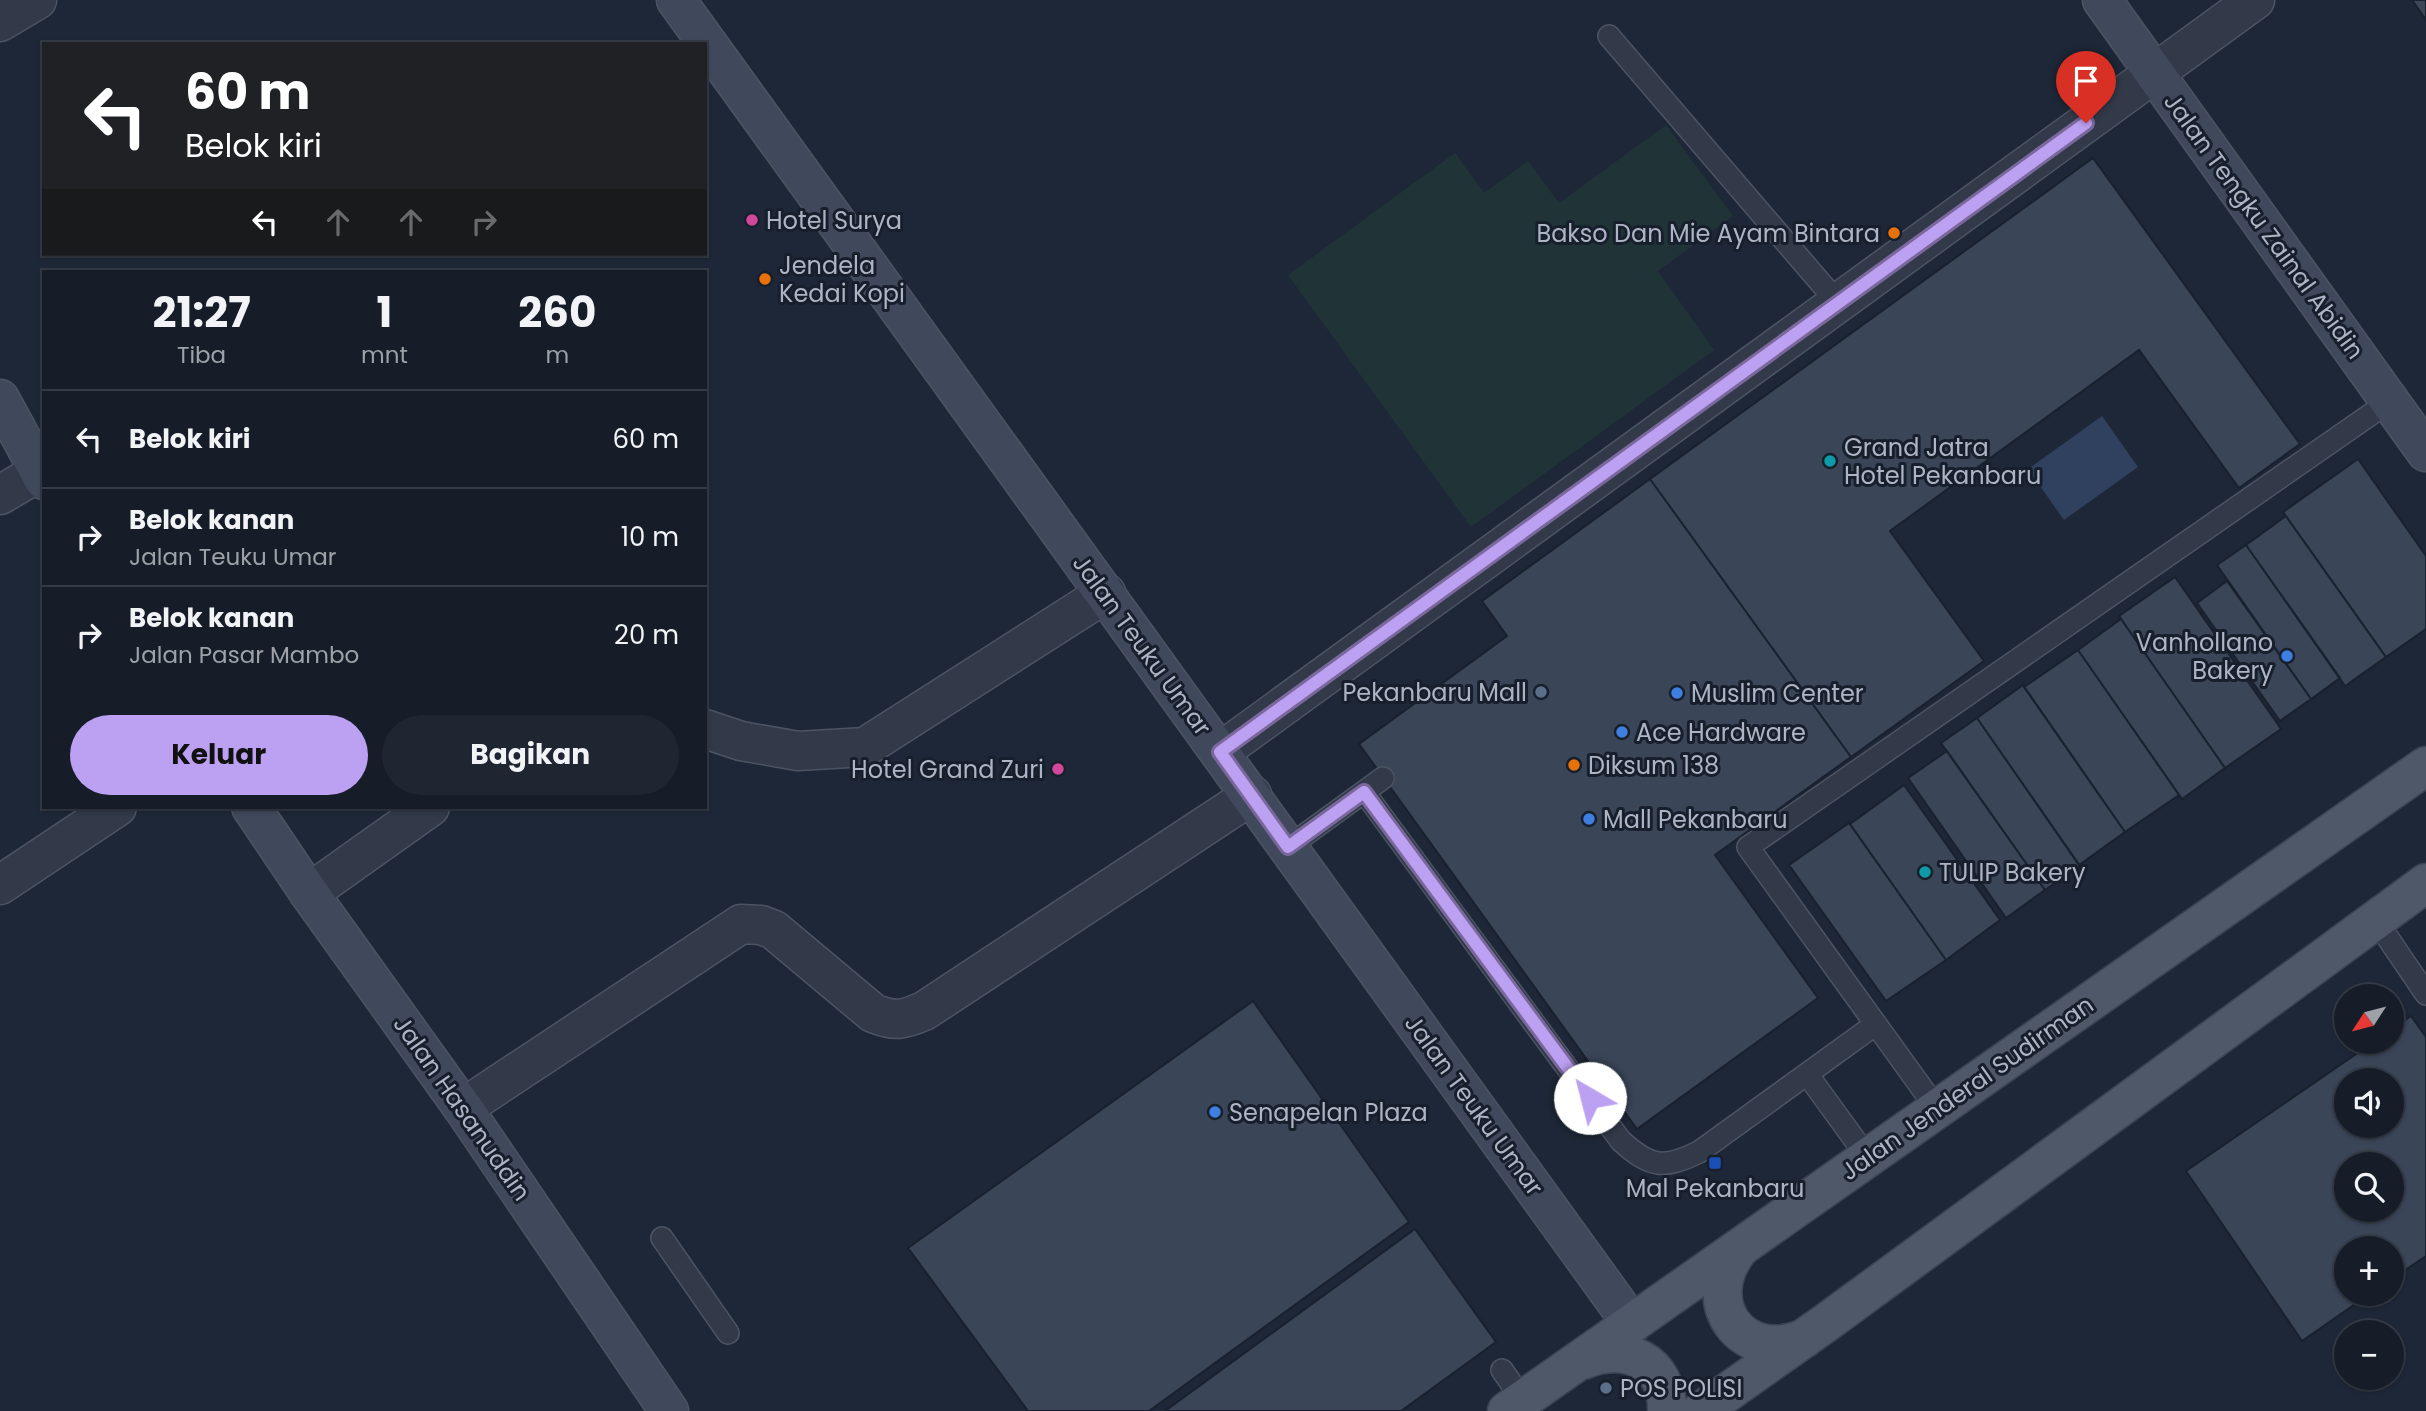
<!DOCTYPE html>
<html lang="id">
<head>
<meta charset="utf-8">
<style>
  body { margin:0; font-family:Poppins,sans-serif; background:#1f2631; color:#f1f3f6; height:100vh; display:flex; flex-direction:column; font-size:26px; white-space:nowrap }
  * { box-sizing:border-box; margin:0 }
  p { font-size:23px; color:#9ea2a8 }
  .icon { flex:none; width:38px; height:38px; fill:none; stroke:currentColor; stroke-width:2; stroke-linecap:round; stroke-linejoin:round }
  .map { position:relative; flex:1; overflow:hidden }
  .side { position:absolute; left:42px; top:270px; width:665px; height:539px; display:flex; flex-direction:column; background:#161d29; border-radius:0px; box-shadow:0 2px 5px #0004,0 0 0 2px #353b46 }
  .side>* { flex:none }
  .hud { position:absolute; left:42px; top:42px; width:665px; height:214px; border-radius:0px; box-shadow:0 2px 5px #0004,0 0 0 2px #353b46; background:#202124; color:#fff; overflow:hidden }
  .needle { width:46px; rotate:234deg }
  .controls { position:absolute; left:2334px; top:984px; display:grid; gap:14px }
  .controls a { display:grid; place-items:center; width:70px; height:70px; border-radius:50%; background:#161d29; box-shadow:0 2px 5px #0004,0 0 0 2px #353b46; font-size:35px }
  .pin { position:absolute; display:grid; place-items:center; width:60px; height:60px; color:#fff; margin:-72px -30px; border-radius:50% 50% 50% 0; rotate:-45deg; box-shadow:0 0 7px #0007 }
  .pin .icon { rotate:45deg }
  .me { position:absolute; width:77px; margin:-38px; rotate:323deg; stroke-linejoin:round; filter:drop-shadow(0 0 5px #0008) }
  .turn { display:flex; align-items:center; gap:24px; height:147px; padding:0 28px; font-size:32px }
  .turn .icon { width:91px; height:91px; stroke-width:2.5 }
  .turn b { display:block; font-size:49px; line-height:60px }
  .lanes { display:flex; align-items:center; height:66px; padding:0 28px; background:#0003; justify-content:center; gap:35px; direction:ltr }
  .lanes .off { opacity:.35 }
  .eta { display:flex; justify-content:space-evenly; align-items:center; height:119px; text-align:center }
  .eta b { font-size:42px; font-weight:700; line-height:49px }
  .action { display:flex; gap:14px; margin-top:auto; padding:14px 28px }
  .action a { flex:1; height:80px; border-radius:42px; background:#bca0f2; color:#111; font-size:28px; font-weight:700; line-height:80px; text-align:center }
  .action a+a { background:#1f2631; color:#f1f3f6 }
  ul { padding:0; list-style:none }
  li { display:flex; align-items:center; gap:21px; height:98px; padding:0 28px; border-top:2px solid #353b46 }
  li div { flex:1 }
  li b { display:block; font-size:26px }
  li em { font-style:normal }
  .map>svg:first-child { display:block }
  .green { fill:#203438 }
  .water { fill:#30415f }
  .building { fill:#3a4558; stroke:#19212e; stroke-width:2; fill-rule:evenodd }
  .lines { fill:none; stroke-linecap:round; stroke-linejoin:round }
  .lane-casing { stroke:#4c5463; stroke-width:24 }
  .street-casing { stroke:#4c5463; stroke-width:41 }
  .secondary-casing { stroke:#4c5463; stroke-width:41 }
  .primary-casing { stroke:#3b4351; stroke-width:41 }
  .lane { stroke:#323948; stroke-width:21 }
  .street { stroke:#323948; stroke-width:38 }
  .secondary { stroke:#40485b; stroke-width:38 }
  .primary { stroke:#4f5868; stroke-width:38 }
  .route-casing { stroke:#7a689d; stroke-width:18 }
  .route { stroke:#bca0f2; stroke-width:12 }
  .hotel-dot { fill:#d1479c; stroke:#181f2c; stroke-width:2.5 }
  .food-dot { fill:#e8710a; stroke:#181f2c; stroke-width:2.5 }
  .culture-dot { fill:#0f9aa8; stroke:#181f2c; stroke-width:2.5 }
  .shop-dot { fill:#3f7fe0; stroke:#181f2c; stroke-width:2.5 }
  .service-dot { fill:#5c6f8a; stroke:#181f2c; stroke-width:2.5 }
  .transit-dot { fill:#1a4fb4; stroke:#181f2c; stroke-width:2.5 }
  .labels { text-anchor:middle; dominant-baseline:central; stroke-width:6; stroke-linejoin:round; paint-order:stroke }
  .poi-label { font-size:24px; fill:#acb4c5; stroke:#181f2c; text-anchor:start }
  .street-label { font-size:24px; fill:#acb4c5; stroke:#181f2c }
</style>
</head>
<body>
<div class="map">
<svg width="2426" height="1411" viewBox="0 0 2426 1411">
  <rect width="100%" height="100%" fill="#1e2737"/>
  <path class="green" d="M1666,125l67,91 -75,55 56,79 -243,177 -183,-252 167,-122 29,40 44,-32 31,42z"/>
  <path class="water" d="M2102,416l36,51 -74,53 -36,-51z"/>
  <path class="building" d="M2412,0h14v20z
    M2093,158l207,286 -61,44 -100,-138 -249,181 94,130 -133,96 -201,-278z
    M2358,459l68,97v73l-40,28 -103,-145z
    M1650,479l201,278 -136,98 103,143 -181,131 -278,-385 148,-108 -25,-35z
    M2286,516l100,141 -41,29 -99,-141z
    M2246,545l94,133 -29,21 -94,-134z
    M2175,577l106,152 -56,39 -106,-152z
    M2227,581l84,118 -31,22 -83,-118z
    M2121,619l104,149 -43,31 -104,-149z
    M2078,650l101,145 -54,37 -101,-145z
    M2023,685l102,147 -46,33 -102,-147z
    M1977,718l103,148 -35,24 -104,-147z
    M1947,751l98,139 -39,28 -98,-140z
    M1904,785l96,135 -54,40 -96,-136z
    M1849,823l97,137 -60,41 -97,-136z
    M1253,1001l156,221 -260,189h-121l-120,-163z
    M2411,1016l15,21v219l-34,23v-31h-45v45h24l-69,48 -116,-170 189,-130h17v-12zM2347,1080h45v45h-45zM2347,1164h45v45h-45z
    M1415,1229l81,113 -95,69h-236z"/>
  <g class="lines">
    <defs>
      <path id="lane" d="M1609,36l229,267
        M1364,792l257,349c30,27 43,28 78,11l177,-128
        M1288,847l95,-69
        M2375,919l51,75
        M1807,1074l61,84
        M1937,1109l-189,-262 642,-446
        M662,1238l66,95
        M1502,1370l21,30"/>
      <path id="street" d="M0,22l37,-22
        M0,495l39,-23
        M705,729l36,12 57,10 67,-4 241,-154
        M1220,752l1035,-752
        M0,885l117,-78
        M309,893l121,-86
        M463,1108l278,-184 20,1 13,5 99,83c22,9 30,7 51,-2l328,-216"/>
      <path id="secondary" d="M676,0l956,1324
        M2102,0l324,452
        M0,399l44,81
        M251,807l58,86 154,215 206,303"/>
      <path id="primary" d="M1739,1249c-42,53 2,116 66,89
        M1583,1360c43,-18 85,1 84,51
        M1507,1411l919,-645
        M1701,1411l126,-89 599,-439"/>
    </defs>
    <use href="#lane" class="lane-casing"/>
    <use href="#street" class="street-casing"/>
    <use href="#secondary" class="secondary-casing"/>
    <use href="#primary" class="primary-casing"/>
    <use href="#lane" class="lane"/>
    <use href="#street" class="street"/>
    <use href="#secondary" class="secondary"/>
    <use href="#primary" class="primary"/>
  </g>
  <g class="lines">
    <defs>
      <path id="route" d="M1590,1098l-226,-306 -76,55 -68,-95 866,-629"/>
    </defs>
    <use href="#route" class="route-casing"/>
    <use href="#route" class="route"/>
  </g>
  <g class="hotel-dot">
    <circle cx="752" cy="220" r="7"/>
    <circle cx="1058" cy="769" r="7"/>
  </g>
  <g class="food-dot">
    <circle cx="1894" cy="233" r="7"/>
    <circle cx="765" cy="279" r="7"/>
    <circle cx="1574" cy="765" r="7"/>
  </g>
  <g class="culture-dot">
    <circle cx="1830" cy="461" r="7"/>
    <circle cx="1925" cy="872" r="7"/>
  </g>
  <g class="shop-dot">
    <circle cx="2287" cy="656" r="7"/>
    <circle cx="1677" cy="693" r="7"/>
    <circle cx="1622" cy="732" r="7"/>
    <circle cx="1589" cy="819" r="7"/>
    <circle cx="1215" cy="1112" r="7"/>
  </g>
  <g class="service-dot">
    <circle cx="1541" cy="692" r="7"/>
    <circle cx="1606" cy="1388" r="7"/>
  </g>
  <rect class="transit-dot" x="1708" y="1156" width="14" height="14" rx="3.5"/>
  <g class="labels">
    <g class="poi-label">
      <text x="766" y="220">Hotel Surya</text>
      <text x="1880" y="233" text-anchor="end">Bakso Dan Mie Ayam Bintara</text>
      <text x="779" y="265">Jendela<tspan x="779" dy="28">Kedai Kopi</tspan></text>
      <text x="1844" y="447">Grand Jatra<tspan x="1844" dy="28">Hotel Pekanbaru</tspan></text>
      <text x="2273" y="642" text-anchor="end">Vanhollano<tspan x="2273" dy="28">Bakery</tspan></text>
      <text x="1527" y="692" text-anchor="end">Pekanbaru Mall</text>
      <text x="1691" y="693">Muslim Center</text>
      <text x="1636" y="732">Ace Hardware</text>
      <text x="1588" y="765">Diksum 138</text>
      <text x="1044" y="769" text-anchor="end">Hotel Grand Zuri</text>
      <text x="1603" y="819">Mall Pekanbaru</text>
      <text x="1939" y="872">TULIP Bakery</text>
      <text x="1229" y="1112">Senapelan Plaza</text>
      <text x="1715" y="1188" text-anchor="middle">Mal Pekanbaru</text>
      <text x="1620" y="1388">POS POLISI</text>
    </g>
    <g class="street-label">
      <text transform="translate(2264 226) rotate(54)">Jalan Tengku Zainal Abidin</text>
      <text transform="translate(1142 645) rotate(54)">Jalan Teuku Umar</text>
      <text transform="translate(1967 1088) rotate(-35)">Jalan Jenderal Sudirman</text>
      <text transform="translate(1474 1105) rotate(54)">Jalan Teuku Umar</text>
      <text transform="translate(462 1108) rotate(55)">Jalan Hasanuddin</text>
    </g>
  </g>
</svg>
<div class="controls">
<a><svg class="needle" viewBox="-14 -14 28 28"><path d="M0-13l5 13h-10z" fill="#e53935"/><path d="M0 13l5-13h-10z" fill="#9ea2a8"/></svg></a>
<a><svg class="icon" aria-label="sound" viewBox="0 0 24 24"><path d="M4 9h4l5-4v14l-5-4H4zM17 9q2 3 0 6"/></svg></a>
<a><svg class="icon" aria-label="search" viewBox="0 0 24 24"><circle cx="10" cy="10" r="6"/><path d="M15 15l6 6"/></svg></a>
<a>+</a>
<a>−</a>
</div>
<div class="pin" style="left:2086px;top:123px;background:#d93025"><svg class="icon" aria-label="arrive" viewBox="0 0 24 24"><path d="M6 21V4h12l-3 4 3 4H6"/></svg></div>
<svg class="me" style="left:1590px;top:1098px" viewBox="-20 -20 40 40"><circle r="19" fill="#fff"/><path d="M0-13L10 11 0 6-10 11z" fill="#bca0f2"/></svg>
<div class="hud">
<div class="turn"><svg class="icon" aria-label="left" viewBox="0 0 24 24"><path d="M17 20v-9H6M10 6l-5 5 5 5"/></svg><div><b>60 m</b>Belok kiri</div></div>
<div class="lanes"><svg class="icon" aria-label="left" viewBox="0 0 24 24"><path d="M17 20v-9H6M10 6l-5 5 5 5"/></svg><svg class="icon off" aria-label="ahead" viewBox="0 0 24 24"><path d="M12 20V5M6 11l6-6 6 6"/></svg><svg class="icon off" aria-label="ahead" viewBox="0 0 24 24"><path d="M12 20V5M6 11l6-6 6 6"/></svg><svg class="icon off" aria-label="right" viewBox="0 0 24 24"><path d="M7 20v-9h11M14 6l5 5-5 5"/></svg></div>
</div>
<section class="side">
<div class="eta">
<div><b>21:27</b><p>Tiba</p></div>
<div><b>1</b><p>mnt</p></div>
<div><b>260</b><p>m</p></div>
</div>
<ul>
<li><svg class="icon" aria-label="left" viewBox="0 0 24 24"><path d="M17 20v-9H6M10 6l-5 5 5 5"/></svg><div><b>Belok kiri</b></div><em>60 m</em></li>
<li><svg class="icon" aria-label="right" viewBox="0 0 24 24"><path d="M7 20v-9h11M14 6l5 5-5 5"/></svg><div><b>Belok kanan</b><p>Jalan Teuku Umar</p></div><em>10 m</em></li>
<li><svg class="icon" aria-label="right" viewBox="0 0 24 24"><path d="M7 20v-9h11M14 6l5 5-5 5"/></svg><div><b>Belok kanan</b><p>Jalan Pasar Mambo</p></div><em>20 m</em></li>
</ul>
<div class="action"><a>Keluar</a><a>Bagikan</a></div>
</section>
</div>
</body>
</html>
